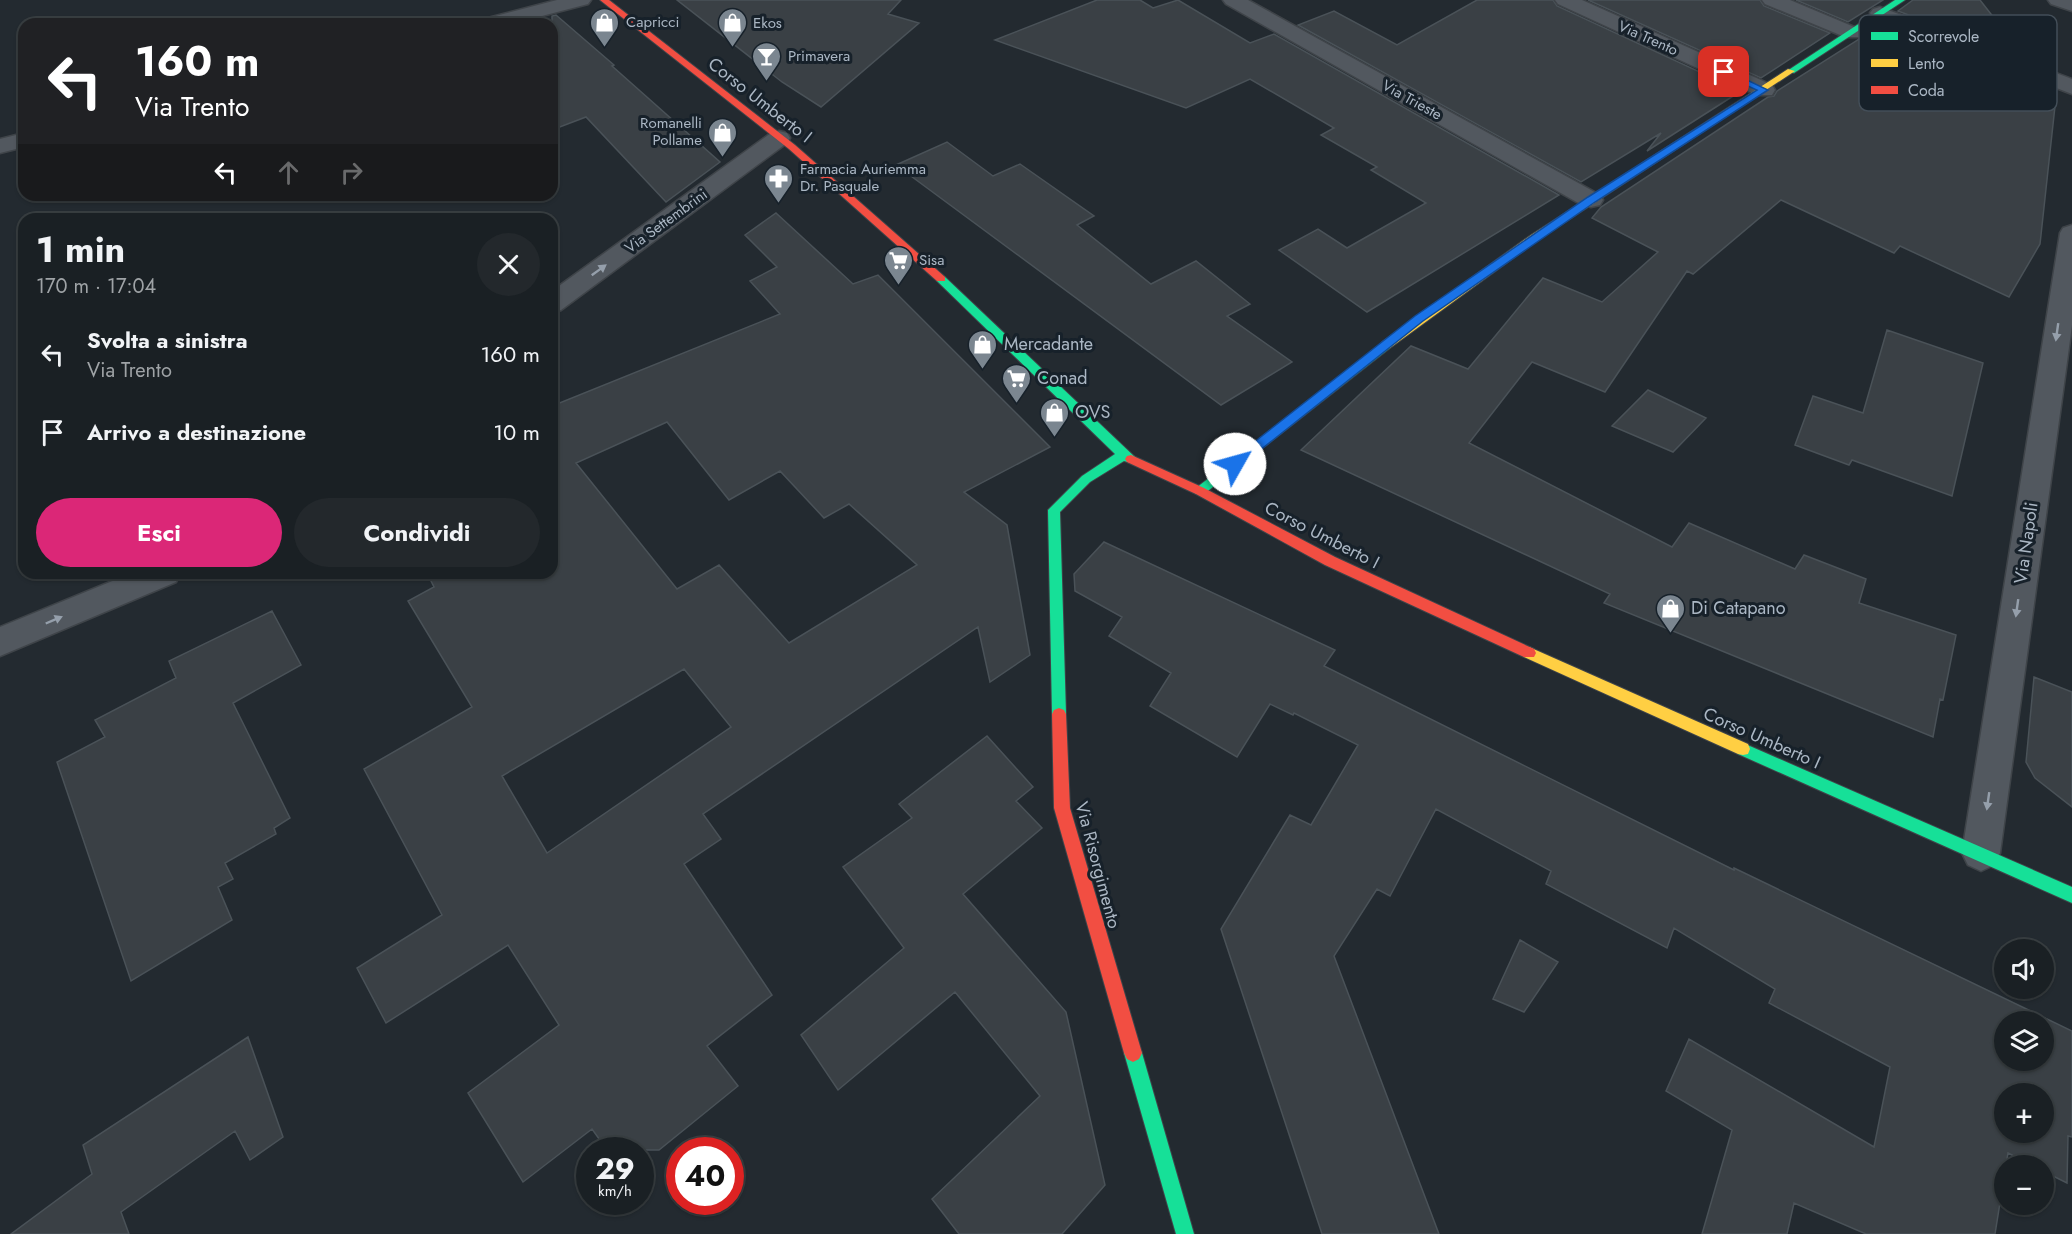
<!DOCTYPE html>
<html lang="it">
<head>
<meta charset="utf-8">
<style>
  body { margin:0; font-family:Jost,sans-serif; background:#23282c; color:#f1f3f6; height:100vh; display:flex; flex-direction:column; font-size:22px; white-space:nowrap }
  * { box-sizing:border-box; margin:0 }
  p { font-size:20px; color:#9fa3a6 }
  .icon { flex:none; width:33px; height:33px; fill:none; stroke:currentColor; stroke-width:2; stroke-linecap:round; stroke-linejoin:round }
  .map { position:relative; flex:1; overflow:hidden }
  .sheet { position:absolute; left:18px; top:213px; width:540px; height:366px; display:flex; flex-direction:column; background:#1a2024; border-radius:18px; box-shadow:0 2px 4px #0004,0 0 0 2px #383e41 }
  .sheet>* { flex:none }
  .top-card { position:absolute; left:18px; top:18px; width:540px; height:183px; border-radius:18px; box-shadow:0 2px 4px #0004,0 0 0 2px #383e41; background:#202124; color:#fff; overflow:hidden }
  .controls { position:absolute; left:1994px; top:939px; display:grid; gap:12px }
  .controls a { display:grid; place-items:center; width:60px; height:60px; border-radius:50%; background:#1a2024; box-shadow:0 2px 4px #0004,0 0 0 2px #383e41; font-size:30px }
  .speed { position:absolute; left:576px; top:1137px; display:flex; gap:12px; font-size:30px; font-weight:700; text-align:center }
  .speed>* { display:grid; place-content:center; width:78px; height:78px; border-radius:50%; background:#1a2024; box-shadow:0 2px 4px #0004,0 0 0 2px #383e41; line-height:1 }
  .speed small { font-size:15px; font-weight:400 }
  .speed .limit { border:9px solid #d22; background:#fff; color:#111 }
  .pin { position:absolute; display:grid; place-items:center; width:51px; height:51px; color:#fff; margin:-26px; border-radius:12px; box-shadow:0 3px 9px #0006 }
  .me { position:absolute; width:66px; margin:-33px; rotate:52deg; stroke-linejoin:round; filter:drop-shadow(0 0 4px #0008) }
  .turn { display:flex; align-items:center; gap:21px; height:126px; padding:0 18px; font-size:27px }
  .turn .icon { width:78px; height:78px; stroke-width:2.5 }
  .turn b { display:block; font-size:42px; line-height:51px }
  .lanes { display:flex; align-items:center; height:57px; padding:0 18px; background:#0003; justify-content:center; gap:30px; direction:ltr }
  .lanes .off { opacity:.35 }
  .round { display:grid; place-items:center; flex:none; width:63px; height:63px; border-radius:32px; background:#23282c }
  .overview { display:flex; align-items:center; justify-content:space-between; height:102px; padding:0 18px }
  h1 { font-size:36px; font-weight:700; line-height:45px }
  .primary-button { display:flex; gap:12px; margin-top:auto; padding:12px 18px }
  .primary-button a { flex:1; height:69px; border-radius:36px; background:#db2777; color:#fff; font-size:24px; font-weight:700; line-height:69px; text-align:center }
  .primary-button a+a { background:#23282c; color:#f1f3f6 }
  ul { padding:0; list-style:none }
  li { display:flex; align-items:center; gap:18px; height:78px; padding:0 18px }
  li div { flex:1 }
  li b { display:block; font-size:22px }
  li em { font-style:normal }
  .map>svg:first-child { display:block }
  .building { fill:#3a4045; stroke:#4a5258; stroke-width:1.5; fill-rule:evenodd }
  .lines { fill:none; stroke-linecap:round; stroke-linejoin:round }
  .street-casing { stroke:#3f4449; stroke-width:3 }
  .fast-casing { stroke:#3f4449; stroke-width:2 }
  .slow-casing { stroke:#3f4449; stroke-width:2 }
  .jam-casing { stroke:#3f4449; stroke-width:2 }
  .street { fill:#52585f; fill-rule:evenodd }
  .fast { fill:#16e098; fill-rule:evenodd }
  .slow { fill:#ffcf43; fill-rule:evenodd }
  .jam { fill:#f24e42; fill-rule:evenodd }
  .oneway { fill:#959fab }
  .route { fill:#1a73e8; stroke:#114b97; stroke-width:1.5 }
  .labels { text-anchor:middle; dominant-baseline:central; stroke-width:6; stroke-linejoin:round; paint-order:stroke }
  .far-poi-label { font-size:15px; fill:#abb7c4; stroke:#17212a; text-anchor:start }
  .far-street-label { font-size:15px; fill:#abb7c4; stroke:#17212a }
  .street-label { font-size:18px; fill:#abb7c4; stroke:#17212a }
  .poi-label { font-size:18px; fill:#abb7c4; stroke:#17212a; text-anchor:start }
  .key { fill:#17212a; stroke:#434e58; stroke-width:1.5 }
  .key-label { font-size:16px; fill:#abb7c4 }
</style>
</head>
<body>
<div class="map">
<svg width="2072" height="1234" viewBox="0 0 2072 1234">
  <rect width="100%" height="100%" fill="#232a30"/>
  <path class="building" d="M677,0h224l-13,14 31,9 -98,84 -39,-25z
    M1097,0h43l13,8 25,-8 72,43 24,-9 285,161 -192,117 -88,-62 39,-21 29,19 79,-45 -55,-33 6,-3 -56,-32 13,-7 -84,-49 -64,29 -191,-68z
    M1477,0h76l4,6 184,85 -94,60 14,-18 -80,49 -283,-157 36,-14 63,34z
    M1588,0h172l4,6 66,27 -69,45z
    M1796,0h87l-35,22z
    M1913,0h67l47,60 -129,-49z
    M556,15l58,50 -2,1 108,96 -54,40 -80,-85 -34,13v-114z
    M1881,22l168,65 7,10 -16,147 -31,53 -109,-51 -6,7 -113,-53 -88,74 -6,-3 -82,121 -73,-30 -63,81 203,104 17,-24 106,46 9,-14 62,24 -7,24 97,32 -13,65 -3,-1 -7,38 -329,-134 6,-9 -309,-144 110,-104 57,23 75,-91 59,24 56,-50 -66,-34 9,-11 167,-110 6,-1 3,-5 84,-53z
    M947,142l46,34 27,-12 74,52 -17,9 74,59 45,-23 54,43 -23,12 65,46 -71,43 -325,-240z
    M776,213l77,71 25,-9 172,172 -86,45 43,33 23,130 -40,27 -12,-55 -275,187 18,25 -37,25 88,131 -65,51 31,40 -79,64h-52l-15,-21 -69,53 -55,-89 91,-68 -51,-80 -122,78 -29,-55 85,-53 -78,-146 108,-62 -64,-106 26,-14 -7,-14h125v-167l228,-92 -30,-33 27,-14 -32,-32zM667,422l62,78 51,-29 44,47 25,-14 68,61 -128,78 -70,-78 -42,24 -101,-126zM684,669l47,58 -184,126 -45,-77z
    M1887,330l96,33 -31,133 -100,-36 -3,5 -54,-20 18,-49 50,17z
    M1648,390l58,28 -33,34 -61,-26z
    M1104,542l231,108 -11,16 410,204v-2l338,163v106l-4,-1 -1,47 -24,-12v-5h-10l-25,-13 -13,81h-129l-72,-31 -7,31h-85l30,-104 -66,-39 23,-52 185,108 16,-80 -121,-64 6,-14 -101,-61 -7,20 -121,-64 5,-13 -115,-62 -46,87 -13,-7 -43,67 105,278h-117l-101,-305 69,-114 21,10 47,-80 -64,-32 -1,2 -23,-11 -33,53 -87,-51 21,-33 -62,-37 13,-19 -47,-26 -1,-17zM2004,1022h39v38h-39zM2004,1094h39v38h-39z
    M272,611l29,54 -68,38 57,115 -16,10 2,6 -51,29 8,16 -15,8 14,33 -101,61 -74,-219 48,-25 -10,-17 81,-42 -7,-17z
    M2034,677l38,15v115l-37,-29 -9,-16z
    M987,736l46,51 -17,14 26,27 -79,66 103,118 39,173 -43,49h-103l-27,-35 108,-103 -85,-104 -117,98 -37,-55 103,-87 -61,-81 69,-49 -13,-14z
    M1520,940l38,22 -34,50 -31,-13z
    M248,1037l35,100 -33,23 -15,-29 -114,81 8,22h-118l81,-60 -9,-29z"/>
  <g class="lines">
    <defs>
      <path id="street" d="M557,0h34l-3,4 -77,20h-34l3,-4z
        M1223,0h25l352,195 3,5 -3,5 -9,2 -9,-2 -356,-201z
        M1555,0h27l190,85 3,5 -3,5h-16l-198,-91z
        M1762,0h28l69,29 3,4 -3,4h-14l-80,-33z
        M2048,0h24v11l-21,-7z
        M1880,7l192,72v15l-199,-77 -3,-4 3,-4z
        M779,131l8,2 3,5 -3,5 -226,167 -9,3v-22l219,-158z
        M24,133v14l-24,6v-14z
        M2072,225v100l-72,528 -6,12 -13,6 -13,-6 -6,-12 98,-620 3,-5z
        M132,573h49l-5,9 -176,74v-29z"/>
      <path id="fast" d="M1895,0h10l-111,73 -7,-2z
        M941,276l4,1 192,182 -6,4 -7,-2 -34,21 -30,30 6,202 -2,4 -5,2 -5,-2 -2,-4 -4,-204 34,-34 33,-22 -178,-173v-4z
        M1386,341l4,1v6l-186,146h-8l-2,-3 2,-3z
        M1743,743l329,144v16l-334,-149 -2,-5 2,-5z
        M1133,1044l6,3 3,6 52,181h-18l-52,-181 3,-6z"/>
      <path id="slow" d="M1788,69l7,2 -257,169 -148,108h-8v-6l149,-107z
        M1529,647l219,97 2,5 -2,5 -5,1 -5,-1 -214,-97 -2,-4 2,-4z"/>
      <path id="jam" d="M600,0h9l186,145 150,132v4h-8l-148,-132z
        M1131,455l73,33 131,69 199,92 2,4 -2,4h-10l-199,-92 -129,-71 -69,-32 -2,-3 2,-3z
        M1059,708l5,2 2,4 4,94 72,245 -3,6 -6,3 -6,-3 -3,-6 -70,-245 -2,-94 2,-4z"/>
    </defs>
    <use href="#street" class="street-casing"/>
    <use href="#fast" class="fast-casing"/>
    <use href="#slow" class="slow-casing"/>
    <use href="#jam" class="jam-casing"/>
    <use href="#street" class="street"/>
    <use href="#fast" class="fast"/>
    <use href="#slow" class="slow"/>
    <use href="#jam" class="jam"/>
  </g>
  <defs><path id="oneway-solid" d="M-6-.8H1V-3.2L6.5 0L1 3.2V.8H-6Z" transform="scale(1.5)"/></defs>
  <g class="oneway">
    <use href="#oneway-solid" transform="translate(599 270) rotate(-36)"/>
    <use href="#oneway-solid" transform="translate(2057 332) rotate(98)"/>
    <use href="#oneway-solid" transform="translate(2017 608) rotate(98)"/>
    <use href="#oneway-solid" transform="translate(54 620) rotate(-23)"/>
    <use href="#oneway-solid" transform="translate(1988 801) rotate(98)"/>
  </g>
  <path class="route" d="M1724,69l44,21 -173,112 -172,119 -184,146h-9v-6l185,-145 173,-119 169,-107 -36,-16 -2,-2z"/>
  <defs>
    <symbol id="shop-pin" viewBox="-11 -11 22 30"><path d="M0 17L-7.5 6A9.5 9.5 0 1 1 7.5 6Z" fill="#7b8690" stroke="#17212a"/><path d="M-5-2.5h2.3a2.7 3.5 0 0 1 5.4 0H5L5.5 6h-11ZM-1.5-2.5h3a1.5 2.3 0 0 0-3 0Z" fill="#fff"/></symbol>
    <symbol id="bar-pin" viewBox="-11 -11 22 30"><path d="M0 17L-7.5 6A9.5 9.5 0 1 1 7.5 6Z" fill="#7b8690" stroke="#17212a"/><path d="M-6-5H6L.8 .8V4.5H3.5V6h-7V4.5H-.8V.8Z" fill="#fff"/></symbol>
    <symbol id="pharmacy-pin" viewBox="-11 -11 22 30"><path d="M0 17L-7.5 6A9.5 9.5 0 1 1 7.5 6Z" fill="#7b8690" stroke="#17212a"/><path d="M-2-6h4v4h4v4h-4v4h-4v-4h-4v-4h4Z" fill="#fff"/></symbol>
    <symbol id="supermarket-pin" viewBox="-11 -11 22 30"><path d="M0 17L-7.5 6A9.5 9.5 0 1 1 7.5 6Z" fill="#7b8690" stroke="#17212a"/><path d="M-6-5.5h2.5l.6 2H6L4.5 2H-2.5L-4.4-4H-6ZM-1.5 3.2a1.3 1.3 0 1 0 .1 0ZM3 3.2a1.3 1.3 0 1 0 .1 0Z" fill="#fff"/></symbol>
  </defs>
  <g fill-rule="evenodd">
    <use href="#shop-pin" x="588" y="6" width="33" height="45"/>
    <use href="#shop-pin" x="716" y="6" width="33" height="45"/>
    <use href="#bar-pin" x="750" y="40" width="33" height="45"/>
    <use href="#shop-pin" x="706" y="116" width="33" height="45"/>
    <use href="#pharmacy-pin" x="762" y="162" width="33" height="45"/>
    <use href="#supermarket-pin" x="882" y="244" width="33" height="45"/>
    <use href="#shop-pin" x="966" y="328" width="33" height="45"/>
    <use href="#supermarket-pin" x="1000" y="362" width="33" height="45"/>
    <use href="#shop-pin" x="1038" y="396" width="33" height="45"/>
    <use href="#shop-pin" x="1654" y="592" width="33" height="45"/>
  </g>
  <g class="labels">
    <g class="far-poi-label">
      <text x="626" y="22">Capricci</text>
      <text x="753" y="23">Ekos</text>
      <text x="788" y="56">Primavera</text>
      <text x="702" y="123" text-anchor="end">Romanelli<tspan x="702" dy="17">Pollame</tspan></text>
      <text x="800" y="169">Farmacia Auriemma<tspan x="800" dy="17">Dr. Pasquale</tspan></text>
      <text x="919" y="260">Sisa</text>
    </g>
    <g class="far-street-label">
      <text transform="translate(1648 38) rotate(24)">Via Trento</text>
      <text transform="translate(1412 100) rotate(29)">Via Trieste</text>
      <text transform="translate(666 221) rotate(-36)">Via Settembrini</text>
    </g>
    <g class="street-label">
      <text transform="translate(760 100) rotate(38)">Corso Umberto I</text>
      <text transform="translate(1322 535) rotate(27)">Corso Umberto I</text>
      <text transform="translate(2026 543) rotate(-82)">Via Napoli</text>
      <text transform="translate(1762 738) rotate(24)">Corso Umberto I</text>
      <text transform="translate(1098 865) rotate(75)">Via Risorgimento</text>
    </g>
    <g class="poi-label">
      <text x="1004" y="344">Mercadante</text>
      <text x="1037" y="378">Conad</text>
      <text x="1075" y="412">OVS</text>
      <text x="1691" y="608">Di Catapano</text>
    </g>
  </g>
  <rect x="1859" y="15" width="198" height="96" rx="9" class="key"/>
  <rect x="1871" y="32" width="27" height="8" fill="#16e098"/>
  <rect x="1871" y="59" width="27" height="8" fill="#ffcf43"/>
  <rect x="1871" y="86" width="27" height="8" fill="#f24e42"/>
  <g class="key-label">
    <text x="1908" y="42">Scorrevole</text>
    <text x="1908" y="69">Lento</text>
    <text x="1908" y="96">Coda</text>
  </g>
</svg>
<div class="controls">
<a><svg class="icon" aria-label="sound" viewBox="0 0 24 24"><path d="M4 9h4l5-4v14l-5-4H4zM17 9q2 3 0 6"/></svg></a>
<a><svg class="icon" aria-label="layers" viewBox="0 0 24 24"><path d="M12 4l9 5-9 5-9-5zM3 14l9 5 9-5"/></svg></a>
<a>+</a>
<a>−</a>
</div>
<div class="speed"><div>29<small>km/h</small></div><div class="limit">40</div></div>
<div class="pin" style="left:1724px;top:72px;background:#d93025"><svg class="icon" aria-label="arrive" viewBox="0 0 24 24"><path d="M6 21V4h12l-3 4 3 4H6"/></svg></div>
<svg class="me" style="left:1235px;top:464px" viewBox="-20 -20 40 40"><circle r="19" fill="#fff"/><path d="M0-13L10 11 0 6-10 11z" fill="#1a73e8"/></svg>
<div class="top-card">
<div class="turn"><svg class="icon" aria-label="left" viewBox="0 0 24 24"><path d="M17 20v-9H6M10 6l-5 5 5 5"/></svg><div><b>160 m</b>Via Trento</div></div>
<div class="lanes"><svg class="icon" aria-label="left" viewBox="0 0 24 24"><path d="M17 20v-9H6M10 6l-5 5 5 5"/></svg><svg class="icon off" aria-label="ahead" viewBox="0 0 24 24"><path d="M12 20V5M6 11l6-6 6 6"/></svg><svg class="icon off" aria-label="right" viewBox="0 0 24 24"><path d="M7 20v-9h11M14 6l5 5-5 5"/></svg></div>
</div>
<section class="sheet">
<div class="overview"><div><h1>1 min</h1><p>170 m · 17:04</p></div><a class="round"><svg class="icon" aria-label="close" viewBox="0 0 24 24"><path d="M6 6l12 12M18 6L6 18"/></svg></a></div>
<ul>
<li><svg class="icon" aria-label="left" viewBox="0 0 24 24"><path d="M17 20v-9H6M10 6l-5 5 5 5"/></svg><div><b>Svolta a sinistra</b><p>Via Trento</p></div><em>160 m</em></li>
<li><svg class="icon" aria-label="arrive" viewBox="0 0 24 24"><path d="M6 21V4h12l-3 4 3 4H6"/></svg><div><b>Arrivo a destinazione</b></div><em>10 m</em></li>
</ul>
<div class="primary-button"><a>Esci</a><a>Condividi</a></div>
</section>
</div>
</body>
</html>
